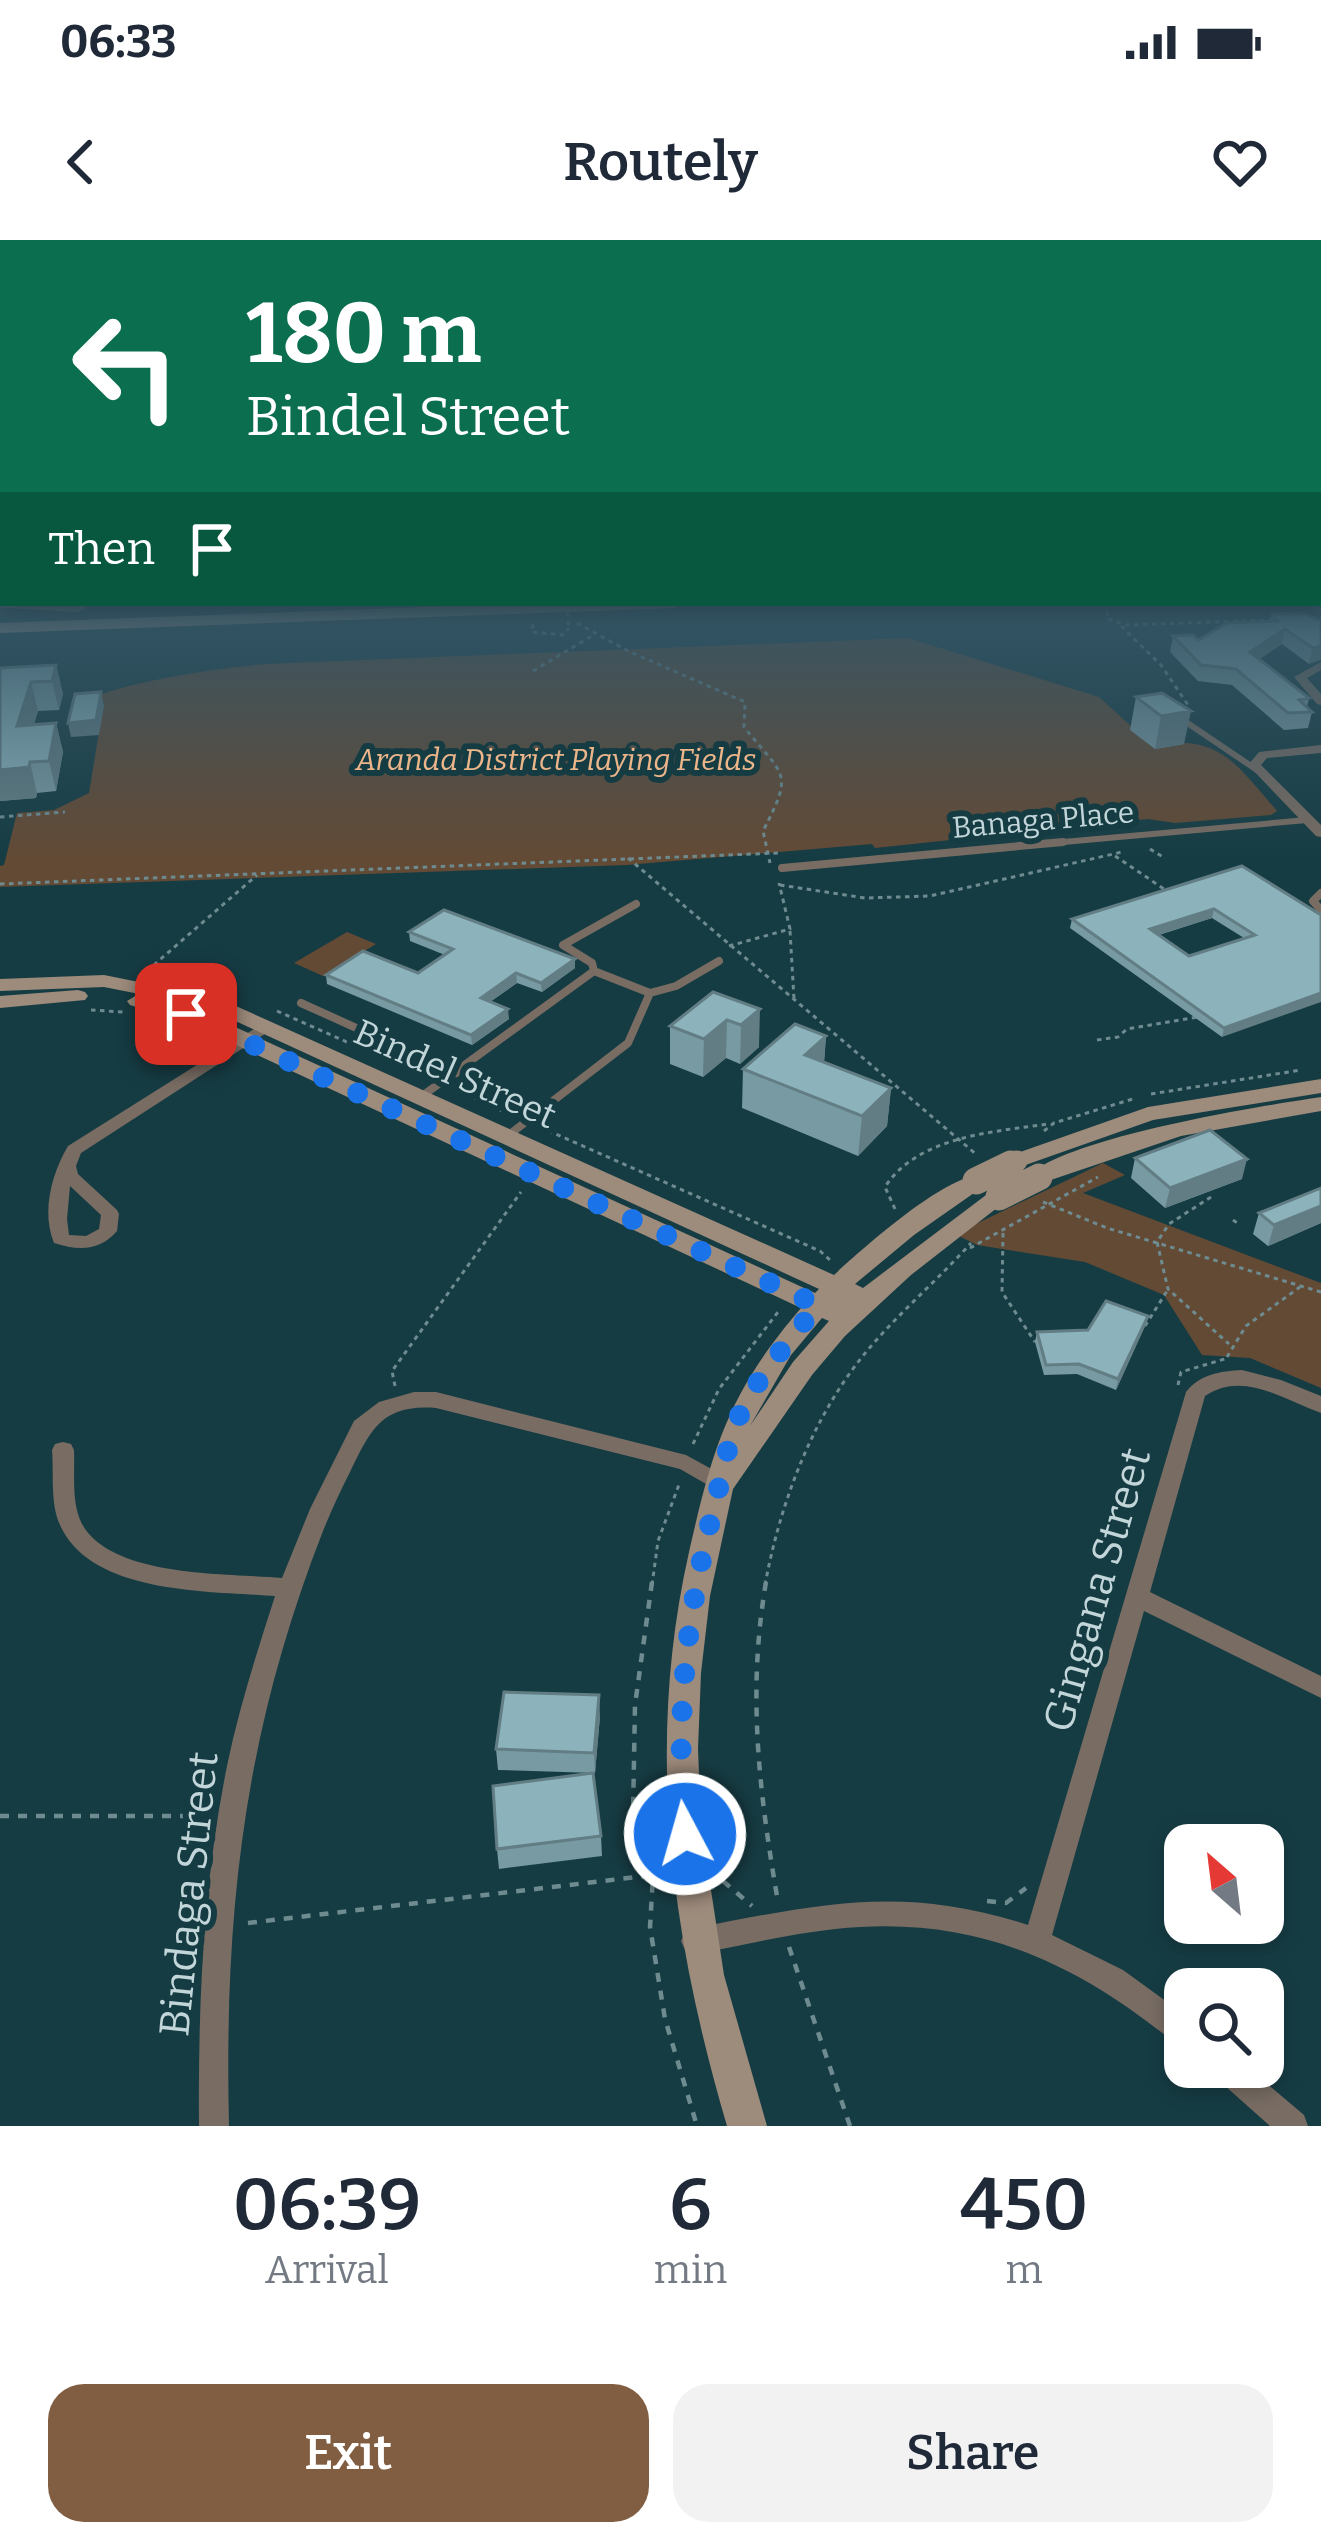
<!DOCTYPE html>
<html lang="en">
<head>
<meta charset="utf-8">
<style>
  body { margin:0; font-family:Bitter,serif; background:#f2f2f3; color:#1f2937; height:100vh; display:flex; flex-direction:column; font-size:45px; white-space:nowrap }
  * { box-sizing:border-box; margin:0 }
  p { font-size:39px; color:#747a83 }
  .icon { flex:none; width:66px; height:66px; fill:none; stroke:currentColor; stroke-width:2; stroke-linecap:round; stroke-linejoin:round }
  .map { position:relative; height:1886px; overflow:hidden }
  .side { display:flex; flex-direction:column; background:#fff; flex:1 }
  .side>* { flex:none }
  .guide { position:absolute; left:0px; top:0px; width:1323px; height:366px; box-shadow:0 6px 18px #0003; background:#0b6e4f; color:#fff; overflow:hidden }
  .needle { width:78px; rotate:332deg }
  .tools { position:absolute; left:1164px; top:1584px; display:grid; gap:24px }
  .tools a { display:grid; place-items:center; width:120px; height:120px; border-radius:24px; background:#fff; box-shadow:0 6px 18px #0003; font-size:60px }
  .pin { position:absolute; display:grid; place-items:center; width:102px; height:102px; color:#fff; margin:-51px; border-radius:24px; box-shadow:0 6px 18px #0006 }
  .me { position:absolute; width:132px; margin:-66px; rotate:354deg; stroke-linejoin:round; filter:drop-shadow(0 0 9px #0008) }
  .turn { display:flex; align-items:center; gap:42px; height:252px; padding:0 48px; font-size:54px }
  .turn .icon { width:156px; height:156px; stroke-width:2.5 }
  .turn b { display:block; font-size:84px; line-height:102px }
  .then { display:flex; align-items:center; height:114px; padding:0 48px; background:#0003; gap:24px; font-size:45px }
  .eta { display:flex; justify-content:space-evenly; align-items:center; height:204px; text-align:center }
  .eta b { font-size:72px; font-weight:600; line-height:84px }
  .button { display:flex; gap:24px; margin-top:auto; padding:24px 48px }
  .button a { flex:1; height:138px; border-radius:36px; background:#815e41; color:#fff; font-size:48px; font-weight:600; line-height:138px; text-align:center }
  .button a+a { background:#f2f2f3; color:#1f2937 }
  .status { display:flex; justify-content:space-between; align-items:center; height:84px; padding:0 60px; background:#fff; direction:ltr }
  .status svg { height:33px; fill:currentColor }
  header { display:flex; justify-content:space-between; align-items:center; height:156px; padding:0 48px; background:#fff; font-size:54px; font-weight:600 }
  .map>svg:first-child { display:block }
  .green { fill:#634a35 }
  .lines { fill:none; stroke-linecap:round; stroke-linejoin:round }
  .path-far1 { stroke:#6e8b90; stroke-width:3; stroke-dasharray:4.5 4.5; stroke-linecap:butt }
  .path { stroke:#6e8b90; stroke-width:4.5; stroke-dasharray:9 9; stroke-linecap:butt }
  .lane-far1 { stroke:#786c63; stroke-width:6 }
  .lane { stroke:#786c63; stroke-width:8 }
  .street { fill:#786c63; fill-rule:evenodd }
  .secondary { fill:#9d8b7c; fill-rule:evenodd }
  .primary { fill:#b9a290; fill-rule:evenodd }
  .path-bridge { stroke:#6e8b90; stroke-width:3; stroke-dasharray:4.5 4.5; stroke-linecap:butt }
  .secondary-bridge-far1 { stroke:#9d8b7c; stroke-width:21 }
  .secondary-bridge { stroke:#9d8b7c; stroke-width:27 }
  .wall { fill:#789aa2; fill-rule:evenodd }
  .shaded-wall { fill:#627d84 }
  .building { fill:#8cb3bc; stroke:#627d84; stroke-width:3; fill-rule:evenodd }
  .route { stroke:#1a73e8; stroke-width:21; stroke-dasharray:0 37.8 }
  .labels { text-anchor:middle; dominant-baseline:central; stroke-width:12; stroke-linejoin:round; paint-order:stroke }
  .far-park-label { font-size:30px; font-style:italic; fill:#ecb68a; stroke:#163c43 }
  .far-street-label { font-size:30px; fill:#c2d6da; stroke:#163c43 }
  .street-label { font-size:36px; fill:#c2d6da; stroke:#163c43 }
  .near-street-label { font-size:42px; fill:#c2d6da; stroke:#163c43 }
</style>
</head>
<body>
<div class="status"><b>06:33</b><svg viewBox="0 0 49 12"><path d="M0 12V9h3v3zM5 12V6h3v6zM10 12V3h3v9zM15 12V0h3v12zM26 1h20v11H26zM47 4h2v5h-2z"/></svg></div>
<header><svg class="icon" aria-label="back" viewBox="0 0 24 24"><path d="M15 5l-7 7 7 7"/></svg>Routely<svg class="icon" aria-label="heart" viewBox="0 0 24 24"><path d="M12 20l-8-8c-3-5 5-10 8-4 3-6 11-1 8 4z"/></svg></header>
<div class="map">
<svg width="1321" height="1886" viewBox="0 0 1321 1886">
  <rect width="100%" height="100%" fill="#163c43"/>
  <path class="green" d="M908,398l191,59 53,48c67,-10 81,15 125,66l-6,4 -96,8 -27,-4 -273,29 -3,-4 -245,21 -627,22v-21l4,-1 13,-52 37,-3 35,-17 15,-91 -20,1 1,-4c59,-20 118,-29 180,-35z
    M347,692l29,12 -53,32 -29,-13z
    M1103,923l22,12 -42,18 238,90v105l-71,-30 -48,-3 -38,-60 -79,-33 -108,-17 -22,-11z"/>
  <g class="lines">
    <path class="path-far1" d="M1111,363l-5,15 20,7 145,-5
      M1311,378l10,-1
      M577,383l51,28 117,51 -1,25c41,51 50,44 19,104l7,32
      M533,384l-1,8 31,3 6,-7
      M1121,386l40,39 27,40
      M533,431l57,-34 -1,-5
      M0,577l65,-5
      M1150,609l13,8
      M1115,616l52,35
      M628,618l349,297
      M0,644l778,-31
      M780,645l85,13 65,-2 192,-44
      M790,691l4,68
      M729,706l61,-17 -11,-46
      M147,731l110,-96
      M151,732l49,10
      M91,770l32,2
      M277,771l106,47
      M1097,800l21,-3 9,-8 71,-12
      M458,851l51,23
      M1151,854l150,-24
      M540,887l280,124 11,10
      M1044,891l10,-8 82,-25
      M1226,903l22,17
      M1211,957l-42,27 -12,18 11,47 61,55
      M1043,962l64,26 214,64
      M895,969l-10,-22c33,-51 108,-55 163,-63
      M1233,980l7,5
      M1003,993l-1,59 33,50
      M970,1008l128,-71
      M1145,1086l22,-35
      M1227,1117l19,-31 54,-39
      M1178,1145l3,-13 47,-14
      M395,1146l-3,-15 129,-179
      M693,1204l26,-55 59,-77
      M652,1345l6,-44 22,-59
      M765,1345c15,-81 46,-164 97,-228 33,-41 74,-75 109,-114"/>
    <path class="path" d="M652,1342l-17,123 -2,110 20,61 -3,51 15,92 32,107
      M766,1342c-19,110 -7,210 12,320
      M0,1576h208
      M723,1641l29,25
      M987,1661l19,2 20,-15
      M248,1683l414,-49
      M789,1707l61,179"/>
    <path class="lane-far1" d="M1183,480l74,50
      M1030,605l277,-25"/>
    <path class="lane" d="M782,628l281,-26
      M1321,653l-8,8 8,9
      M594,731l-2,-8 -29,-18 73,-41
      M650,753l26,-7 43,-25
      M301,763l155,70
      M422,856l172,-125 56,22 -22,50 -122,94"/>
    <path class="street" d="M1321,422v8l-14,8 14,16v11l-4,-1 -23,-27z
      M1321,505v8l-54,5 -6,7 60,60v12l-5,-1 -68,-71 11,-13z
      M265,782l6,2 2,3 -2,3 -190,123 -5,13 2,8 39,36 2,4 -2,17c-17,20 -38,20 -63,12 -13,-31 -2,-70 14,-97zM70,946l31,29 -2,14 -13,7 -17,-1 -2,-16z
      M1242,1130l39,10 40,16v17c-38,-13 -77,-43 -116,-17l-55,196 171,84v22l-177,-87 -92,324 71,35 62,45v32l-10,-4c-95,-77 -190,-123 -315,-116 -55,3 -110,17 -165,27l-10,-4 -4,-9 4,-9 10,-4c125,-24 207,-44 333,-3l158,-533c13,-17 34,-21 56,-22z
      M414,1152h22l250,63 42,23 3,6 -3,6 -8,2 -40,-23 -244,-61c-54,-4 -65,21 -86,64 -10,20 -19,39 -27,59 -79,202 -99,380 -94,595h-30c-1,-121 4,-241 28,-360 12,-58 30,-114 48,-170 -64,-5 -184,-1 -215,-71 -10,-22 -6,-51 -8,-75l3,-6 8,-2 8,2 3,6c1,23 -3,53 8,74 30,54 145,49 200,54l28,-69 44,-88 25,-19z
      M1210,1827h37l57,48 4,11h-38l-55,-49z"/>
    <path class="secondary" d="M104,735l114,23 616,277c26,-24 117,-106 150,-99l4,5 -4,5 -70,49 -59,49 8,4 127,-96 9,-3 12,8 -100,78 -66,61 -33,39 -79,114 -23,107 -9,77 -3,76 3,76 23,150 43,151h-40c-56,-190 -82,-379 -38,-574 24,-106 40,-160 112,-244l-608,-283 -63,-20 -3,-4 10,-6 72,20 606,278 4,-4 -614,-282 -101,-20 -104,4v-12zM822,1078l7,3 -36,41 -43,64 41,-71z
      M78,750l7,2 3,4 -3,4 -85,8v-12z
      M1321,839v14l-168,27 -136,48 -12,-7 4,-5 139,-49z
      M1321,857v14l-140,25 -142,48 -12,-7c39,-40 234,-71 294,-80z"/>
    <path class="primary" d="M3,358v5h80l4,4 -9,5 -72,-4 -6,-1z
      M531,363h153l-9,5 -675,25v-10z"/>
    <path class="path-bridge" d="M566,363l3,25"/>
    <path class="secondary-bridge-far1" d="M1005,927l12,-6"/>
    <path class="secondary-bridge" d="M976,941l35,-17
      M999,957l40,-20"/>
  </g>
  <path class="wall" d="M1272,374l49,7 -12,43 -27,-20 -23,15 50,39 -2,9 5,5 -4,16 -24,2 -52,-45 -34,-4 -28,-29 3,-16 25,4 72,-19z
    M56,425l7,29 -4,16 -21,1 -4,13 22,-1 7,29 -7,39 -19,2 -1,5 -36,3v-133z
    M1162,453l22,51 -29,5 -25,-19 6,-33z
    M1242,626l79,49 -99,122 -152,-109 2,-9zM1212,678l32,20 -55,18 -30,-21z
    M409,692l166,27v9l-33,24 -25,-9 -27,19 19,17 -37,26 -145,-61 -1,-9 92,-2 27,-18 -35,-14z
    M713,752l46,55 -19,17 -14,-6 -23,19 -33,-13v-38z
    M826,796l-2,27 67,25 -4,38 -29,30 -116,-48 1,-39z
    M1135,918l107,21 -77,29 -34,-30z
    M1321,948v35l-53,23 -15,-12 6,-21z
    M1145,1086l-29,64 -39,-16 -33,1 -9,-33 2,-10z
    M600,1476l-5,57 -97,-3 -2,-21z
    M601,1596l1,20 -103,13 -2,-20z"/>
  <path class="shaded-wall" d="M1285,389l-3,15 -36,24 4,-16z
    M1321,406v14l-12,4 4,-16z
    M56,425l7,29 -4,16 -7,-29z
    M31,442l7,29 -14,44 -7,-29z
    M101,452l3,14 -5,29 -28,2 -3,-14z
    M1191,471l-7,33 -29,5 6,-33z
    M56,483l7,29 -7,39 -7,-30z
    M30,522l7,31 -1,5 -36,3v-31z
    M1214,669l-2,9 -64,20 2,-9z
    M575,719v9l-33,24 -1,-9z
    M516,733l1,10 -36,25v-10z
    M1321,753v9l-99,35 2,-9z
    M508,769l1,10 -37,26 -1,-10z
    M760,769l-1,38 -19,17 1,-39z
    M727,780l-1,38 -23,19 1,-38z
    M826,796l-3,39 -18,-20z
    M891,848l-4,38 -29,30 4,-40z
    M1247,919l-5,20 -77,29 5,-20z
    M1321,966v17l-53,23 6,-21z
    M1148,1076l-3,10 -29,64 2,-11z
    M599,1455l1,21 -5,57 -1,-20z"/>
  <path class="building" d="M1303,373l18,8v25l-8,2 -28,-19 -35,23 59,46 -10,2 13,12 -24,1 -52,-44 -35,-4 -28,-29 20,-1 5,5 29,-17 51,-2 -6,-7z
    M56,425l-4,16 -21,1 -14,44 39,-3 -7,38 -19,1 -1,5 -29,3v-102z
    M101,452l-5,28 -28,3 7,-29z
    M1162,453l29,18 -30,5 -25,-19z
    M1242,626l79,49v78l-97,35 -152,-109zM1214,669l41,26 -66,21 -39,-27z
    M444,670l131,49 -34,24 -25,-10 -35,25 27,11 -37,26 -145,-60 37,-24 55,22 35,-24 -44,-17z
    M713,752l47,17 -19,16 -14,-5 -23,19 -34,-13z
    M795,784l31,12 -21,19 86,33 -29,28 -119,-47z
    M1210,890l37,29 -77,29 -35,-30z
    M1321,948v18l-47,19 -15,-12z
    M1106,1061l42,15 -30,63 -39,-15 -33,1 -9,-33 51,-2z
    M504,1452l95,3 -5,58 -98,-4z
    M593,1533l8,63 -104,13 -4,-63z"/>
  <linearGradient id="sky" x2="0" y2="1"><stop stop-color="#0c2125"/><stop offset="0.57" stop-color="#365666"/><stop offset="1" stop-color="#365666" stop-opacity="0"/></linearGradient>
  <rect width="1321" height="620" fill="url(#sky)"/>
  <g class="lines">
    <path class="route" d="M186,774l632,291c-29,36 -66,77 -83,121 -10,28 -15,60 -23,89 -27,107 -37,209 -27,319"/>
  </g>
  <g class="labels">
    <g class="far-park-label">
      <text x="556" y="520">Aranda District Playing Fields</text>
    </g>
    <g class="far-street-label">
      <text transform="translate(1043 580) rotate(-5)">Banaga Place</text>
    </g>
    <g class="street-label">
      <text transform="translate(455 834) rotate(24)">Bindel Street</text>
    </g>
    <g class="near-street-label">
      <text transform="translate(1097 1350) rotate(-74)">Gingana Street</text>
      <text transform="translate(189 1654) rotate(-84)">Bindaga Street</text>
    </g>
  </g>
</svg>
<div class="tools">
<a><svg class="needle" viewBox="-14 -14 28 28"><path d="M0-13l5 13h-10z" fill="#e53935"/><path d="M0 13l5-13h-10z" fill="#747a83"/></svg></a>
<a><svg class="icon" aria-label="search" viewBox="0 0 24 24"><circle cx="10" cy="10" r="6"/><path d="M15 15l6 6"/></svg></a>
</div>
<div class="pin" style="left:186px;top:774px;background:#d93025"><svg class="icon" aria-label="arrive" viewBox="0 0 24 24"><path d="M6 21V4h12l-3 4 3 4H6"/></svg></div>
<svg class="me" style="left:685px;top:1594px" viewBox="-20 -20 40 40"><circle r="17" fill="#1a73e8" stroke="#fff" stroke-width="3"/><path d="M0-11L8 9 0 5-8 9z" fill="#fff"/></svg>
<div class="guide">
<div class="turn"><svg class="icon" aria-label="left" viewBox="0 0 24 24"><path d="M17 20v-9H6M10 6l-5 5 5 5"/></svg><div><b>180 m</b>Bindel Street</div></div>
<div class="then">Then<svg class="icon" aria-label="arrive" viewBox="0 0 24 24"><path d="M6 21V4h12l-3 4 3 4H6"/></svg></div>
</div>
</div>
<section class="side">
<div class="eta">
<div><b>06:39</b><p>Arrival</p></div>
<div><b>6</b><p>min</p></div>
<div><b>450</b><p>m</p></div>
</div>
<div class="button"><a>Exit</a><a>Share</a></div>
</section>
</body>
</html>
